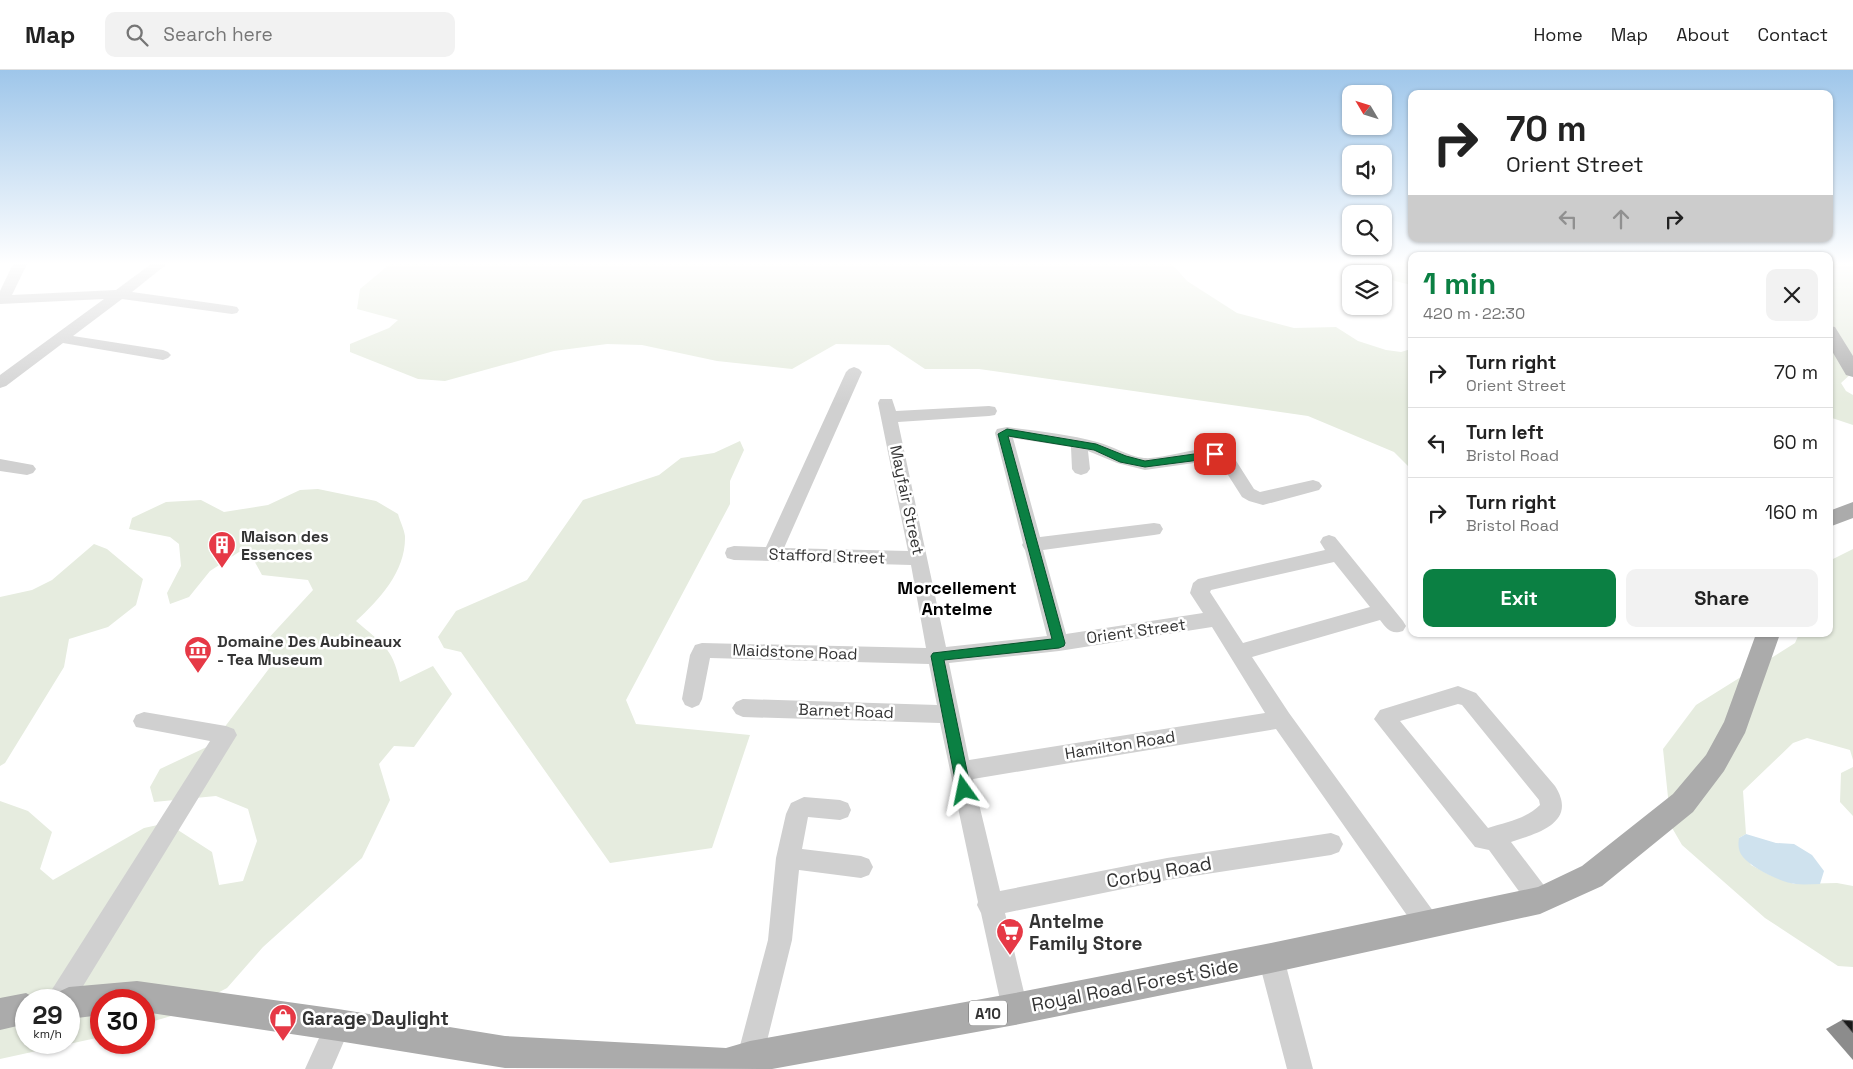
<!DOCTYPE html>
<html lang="en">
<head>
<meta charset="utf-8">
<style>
  body { margin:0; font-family:"Space Grotesk",sans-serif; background:#f2f2f2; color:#222; height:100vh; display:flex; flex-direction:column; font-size:19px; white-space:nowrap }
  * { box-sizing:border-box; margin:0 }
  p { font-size:16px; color:#767676 }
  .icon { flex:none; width:28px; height:28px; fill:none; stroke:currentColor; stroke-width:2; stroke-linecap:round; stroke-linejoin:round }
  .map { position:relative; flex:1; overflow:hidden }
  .side { position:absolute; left:1408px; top:182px; width:425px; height:385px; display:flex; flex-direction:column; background:#fff; border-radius:10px; box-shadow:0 1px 4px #0004 }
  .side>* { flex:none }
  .hud { position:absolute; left:1408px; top:20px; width:425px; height:152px; border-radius:10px; box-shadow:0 1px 4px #0004; background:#fff; color:#222; overflow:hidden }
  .needle { width:32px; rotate:308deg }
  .tools { position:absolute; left:1342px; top:15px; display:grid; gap:10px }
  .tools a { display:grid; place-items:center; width:50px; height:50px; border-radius:10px; background:#fff; box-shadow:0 1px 4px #0004; font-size:25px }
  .speed { position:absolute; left:15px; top:919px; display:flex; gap:10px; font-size:25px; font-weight:700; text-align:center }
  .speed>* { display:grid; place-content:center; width:65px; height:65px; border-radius:50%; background:#fff; box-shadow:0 1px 4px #0004; line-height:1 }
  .speed small { font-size:12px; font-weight:400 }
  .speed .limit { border:8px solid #d22; background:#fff; color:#111 }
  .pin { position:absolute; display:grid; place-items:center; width:42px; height:42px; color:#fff; margin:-21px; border-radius:10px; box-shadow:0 2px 8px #0006 }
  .me { position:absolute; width:55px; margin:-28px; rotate:348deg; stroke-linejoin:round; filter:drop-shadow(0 0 4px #0008) }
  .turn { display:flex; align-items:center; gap:18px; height:105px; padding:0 15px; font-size:22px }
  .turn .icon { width:65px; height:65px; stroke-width:2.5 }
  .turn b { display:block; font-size:35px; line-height:42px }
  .lanes { display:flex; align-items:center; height:48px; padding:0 15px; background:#0003; justify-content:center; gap:25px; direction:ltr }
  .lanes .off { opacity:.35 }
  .round { display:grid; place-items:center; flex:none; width:52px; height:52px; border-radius:10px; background:#f2f2f2 }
  .overview { display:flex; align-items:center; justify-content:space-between; height:85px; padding:0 15px }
  h1 { font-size:30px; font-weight:800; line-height:38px; color:#0b8043 }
  .button { display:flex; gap:10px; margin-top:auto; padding:10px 15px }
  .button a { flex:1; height:58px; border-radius:10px; background:#0b8043; color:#fff; font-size:20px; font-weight:800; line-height:58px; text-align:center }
  .button a+a { background:#f2f2f2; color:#222 }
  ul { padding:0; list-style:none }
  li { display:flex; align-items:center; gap:15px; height:70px; padding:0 15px; border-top:1px solid #e0e0e0 }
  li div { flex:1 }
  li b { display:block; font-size:19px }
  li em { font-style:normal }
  header { display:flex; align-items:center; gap:30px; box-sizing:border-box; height:70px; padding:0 25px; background:#fff; border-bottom:1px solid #e0e0e0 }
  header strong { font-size:24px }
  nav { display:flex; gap:28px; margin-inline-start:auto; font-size:18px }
  .search { width:350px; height:45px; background:#f2f2f2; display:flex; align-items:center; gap:12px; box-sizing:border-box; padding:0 18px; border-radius:10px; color:#767676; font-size:19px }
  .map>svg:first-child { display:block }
  .green { fill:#e6ecdf; fill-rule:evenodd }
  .water { fill:#cfe2ee }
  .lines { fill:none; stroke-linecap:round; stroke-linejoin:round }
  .minor { fill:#d0d0d0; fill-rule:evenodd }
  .major { fill:#ababab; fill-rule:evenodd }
  .wall { fill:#8c8c8c }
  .building { fill:#1a1a1a; stroke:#5f5f5f }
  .route { fill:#0b8043; stroke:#07532c }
  .labels { text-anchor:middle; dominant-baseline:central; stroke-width:5; stroke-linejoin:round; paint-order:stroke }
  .shield { fill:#fff; stroke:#707070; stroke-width:1 }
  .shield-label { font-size:15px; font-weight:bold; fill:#333 }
  .street-label { font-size:16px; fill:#333; stroke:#fff }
  .poi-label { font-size:16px; font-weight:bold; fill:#333; stroke:#fff; text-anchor:start }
  .neighbourhood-label { font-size:18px; font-weight:bold; fill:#000; stroke:#fff }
  .near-street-label { font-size:19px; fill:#333; stroke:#fff }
  .near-poi-label { font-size:19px; font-weight:bold; fill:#333; stroke:#fff; text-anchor:start }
</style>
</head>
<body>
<header>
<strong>Map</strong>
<div class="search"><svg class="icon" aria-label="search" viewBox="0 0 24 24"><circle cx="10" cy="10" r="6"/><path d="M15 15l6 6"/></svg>Search here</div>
<nav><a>Home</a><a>Map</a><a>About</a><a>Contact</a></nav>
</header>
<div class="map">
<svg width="1853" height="999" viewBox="0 0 1853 999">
  <rect width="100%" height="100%" fill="#fff"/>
  <path class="green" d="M390,194h782l15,17 50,32 57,15 42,-1 22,14 28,9 15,2 10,-3v120l-17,-17 -86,-36 -329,-47h-54l-36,-24 -53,-1 -44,25 -75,-8 -75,-16 -35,-1 -53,7 -109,30 -27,-2 -68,-27v-8l39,-16 9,-8 -41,-11 3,-20z
    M1359,194h52v21l-16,-4z
    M1829,194h24v108l-12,11 5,8 7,4v30l-24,-8z
    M740,371l4,9 -14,31v23l-104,196 10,24 114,11 -38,113 -102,15 -149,-211 -17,-4 -6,-11 18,-26 71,-31 56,-80 76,-25 22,-17 33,-5z
    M318,419l58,12 22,13c2,7 6,15 7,22 1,35 -25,63 -49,85 26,23 36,25 44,61l33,-16 19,28 -38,53 -20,-1 -15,18 11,36 -28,58 -99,89 -36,41 -49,26 -34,10v-24h-43v37l-101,22v-258l28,10 24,21 -12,37 13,11 91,-52 23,-5 45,29 7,33 24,-4 14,-40 -9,-32 -32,-13 -62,6 -4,-15 10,-18 51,-24 60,-79 -5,-25 47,-51 -5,-10 -46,-5 -10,-18 -13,-5 -29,19 -21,26 -19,7 -3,-11 14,-27 -2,-22 -9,-7 -41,-8 3,-11 34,-16 35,-2 23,12 44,-7 32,-15zM26,930h43v42h-43z
    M94,474l13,5 36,30 -7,26 -28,22 -39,12 -5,28 -59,96 -5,3v-169l32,-7 20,-10z
    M1853,479v211l-3,-10 -43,-12 -14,5 -50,48 3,43 -7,4 12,27 19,10 24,9 43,-1 16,3v81l-15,-1 -73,-48 -83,-73 -11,-19 -8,-77 33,-44 99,-62 4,-9h30v-73z
    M1853,697v49l-13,-14 1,-29z"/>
  <path class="water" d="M1746,764l30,9 18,1 18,11 12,16 -4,13c-8,0 -16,1 -24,0 -14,-1 -44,-16 -53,-27 -5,-6 -5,-12 -4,-19z"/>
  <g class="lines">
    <path class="minor" d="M13,194h14l-15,31 104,-5 35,-26h16l-35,28 100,14 5,1 2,3 -2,3 -5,1 -110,-15 -49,37 90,14 5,2 3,3 -3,3 -5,2 -100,-17 -57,43 -6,2v-13l104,-76 -104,5v-13z
      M854,297l5,2 3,3 -78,176 124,3 -30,-148 2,-4h12l4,12 93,-5 6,1 2,4 -2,4 -6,1 -91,6 48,225 101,-11 -22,-86 -3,-5 1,-2 -28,-110 2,-4 10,-2c30,4 61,7 90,15 16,4 30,14 47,16 27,2 66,-20 89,-2l21,33 6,3 53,-12 6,2 3,4 -3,4 -56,15 -14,-4 -7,-4 -21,-33 -6,-4 -70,10 -28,-7 -29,-12 2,18 -3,4 -6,2 -6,-2 -3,-4 -1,-22 -58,-9 27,99 114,-14 6,1 3,5 -3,5 -6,1 -111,15 23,84 137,-21 -13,-20 3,-10 5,-4 127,-29 -5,-8 3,-5 6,-2 6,2 68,84 3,5 -3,5c-12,4 -16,-2 -23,-11l-128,37 37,56 147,202 3,8 -3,8 -9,4 -9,-4 -142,-202 -303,50 27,112 167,-33 164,-25 8,3 4,8 -4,8 -8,3 -164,25 -162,33 23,96 -4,9 -9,4 -9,-4 -4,-9 -21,-96 -4,-8 1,-3 -38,-179 -197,-6 -7,-3 -4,-6 4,-6 7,-3 194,6 -8,-41 -219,-6 -8,41 -3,6 -7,3 -7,-3 -3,-6 8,-44 5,-10 7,-2 224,5 -15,-83 -177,-5 -7,-2 -2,-5 2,-5 7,-2 32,1 80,-175 3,-3zM1334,492l36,45 -127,36 -33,-51 1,-2zM1212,557l53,86 -296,47 -20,-97 110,-12z
      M0,389l33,6 3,4 -3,4 -6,2 -27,-4z
      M1458,616l18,7 79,93c23,36 -16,47 -44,56l38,50 3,8 -3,8 -9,4 -9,-4 -42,-58 -14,-3 -101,-128 6,-9zM1458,634l4,1 77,95 1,5c-14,14 -34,17 -52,23l-88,-107z
      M144,642l82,14 8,3 3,6 -168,274v-9h-22l4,-9 159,-250 -74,-14 -3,-6 3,-6z
      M804,727l36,3 8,3 3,7 -3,7 -8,3 -32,-3 -6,32 59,7 8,3 4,8 -4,8 -8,3 -62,-8 -7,70 -29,117 -4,9 -6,3 -12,-3 -4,-9 31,-117 8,-82 10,-44 5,-11z
      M1271,875l9,4 4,9 29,111h-26l-29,-111 4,-9z
      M338,942l9,4 4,9 -19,44h-27l24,-53z"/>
    <path class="major" d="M1829,256l6,1 18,29v21l-7,-2 -17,-29z
      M1853,432v16l-24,9v-16z
      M1756,564h24l-35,99 -21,38 -31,41 -91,74 -62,28 -269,59 -256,52 -243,44 -267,-1 -167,-27 -194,-29v-12h-43v15l-32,4v-19h-14l3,-8 11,-5 68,-6 201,28 167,27 221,12 24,-7 265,-48 256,-50 267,-56 44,-21 91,-72 33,-39 18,-33z
      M26,923l12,7h-12v24l-26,6v-32z"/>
  </g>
  <path class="wall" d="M1842,950l11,1v39l-27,-31z"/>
  <path class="building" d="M1842,950l11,1v12z"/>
  <linearGradient id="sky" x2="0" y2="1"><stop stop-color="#9ec6ea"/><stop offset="0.58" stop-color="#fff"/><stop offset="1" stop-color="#fff" stop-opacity="0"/></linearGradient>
  <rect width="1853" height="334" fill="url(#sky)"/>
  <path class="route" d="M1007,359l89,15 30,12 19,5 70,-10 5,3 -5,4 -70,9 -25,-5 -26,-12 -86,-14 57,207 -1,3 -5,2 -115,12 27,130 -2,4 -5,2 -5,-2 -2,-4 -26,-134 2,-3 119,-14 -54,-205z"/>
  <defs>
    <symbol id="building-pin" viewBox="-11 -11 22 30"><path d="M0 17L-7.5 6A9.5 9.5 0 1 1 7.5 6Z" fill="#e63946" stroke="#fff"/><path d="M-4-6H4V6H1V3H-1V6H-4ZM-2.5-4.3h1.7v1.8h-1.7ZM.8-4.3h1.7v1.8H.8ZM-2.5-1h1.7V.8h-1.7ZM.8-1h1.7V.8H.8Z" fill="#fff"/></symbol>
    <symbol id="museum-pin" viewBox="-11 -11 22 30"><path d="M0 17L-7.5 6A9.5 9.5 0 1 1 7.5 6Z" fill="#e63946" stroke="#fff"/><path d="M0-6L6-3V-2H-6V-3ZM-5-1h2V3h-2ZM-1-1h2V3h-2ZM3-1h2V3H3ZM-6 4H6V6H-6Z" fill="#fff"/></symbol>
    <symbol id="supermarket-pin" viewBox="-11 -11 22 30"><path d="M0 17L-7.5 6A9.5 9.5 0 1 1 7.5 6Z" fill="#e63946" stroke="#fff"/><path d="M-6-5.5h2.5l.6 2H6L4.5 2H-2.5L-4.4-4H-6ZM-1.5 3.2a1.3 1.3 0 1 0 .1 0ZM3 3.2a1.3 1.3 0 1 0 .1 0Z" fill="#fff"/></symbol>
    <symbol id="shop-pin" viewBox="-11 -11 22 30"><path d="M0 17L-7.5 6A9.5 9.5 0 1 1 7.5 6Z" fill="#e63946" stroke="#fff"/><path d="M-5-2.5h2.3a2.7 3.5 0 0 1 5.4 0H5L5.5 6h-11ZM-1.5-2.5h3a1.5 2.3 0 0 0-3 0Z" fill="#fff"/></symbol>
  </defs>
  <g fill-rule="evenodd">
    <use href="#building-pin" x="206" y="459" width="32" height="43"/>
    <use href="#museum-pin" x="182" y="564" width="32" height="43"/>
    <use href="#supermarket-pin" x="994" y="846" width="32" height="43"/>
    <use href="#shop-pin" x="267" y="932" width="32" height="43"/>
  </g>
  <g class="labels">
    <rect class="shield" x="969" y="930.5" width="38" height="25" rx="4"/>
    <g class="shield-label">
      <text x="988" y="943">A10</text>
    </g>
    <g class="street-label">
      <text transform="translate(907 430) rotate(78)">Mayfair Street</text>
      <text transform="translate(827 486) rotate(2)">Stafford Street</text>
      <text transform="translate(1136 561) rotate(-8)">Orient Street</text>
      <text transform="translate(795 582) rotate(2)">Maidstone Road</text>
      <text transform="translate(846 641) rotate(2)">Barnet Road</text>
      <text transform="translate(1120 675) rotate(-9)">Hamilton Road</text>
    </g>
    <g class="poi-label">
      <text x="241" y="466">Maison des<tspan x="241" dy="18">Essences</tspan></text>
      <text x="217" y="571">Domaine Des Aubineaux<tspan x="217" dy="18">- Tea Museum</tspan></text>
    </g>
    <g class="neighbourhood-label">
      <text x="957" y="517">Morcellement<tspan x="957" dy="21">Antelme</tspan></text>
    </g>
    <g class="near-street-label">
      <text transform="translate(1159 802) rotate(-10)">Corby Road</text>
      <text transform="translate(1135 915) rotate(-11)">Royal Road Forest Side</text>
    </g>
    <g class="near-poi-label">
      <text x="1029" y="851">Antelme<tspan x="1029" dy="22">Family Store</tspan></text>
      <text x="302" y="948">Garage Daylight</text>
    </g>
  </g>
</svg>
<div class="tools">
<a><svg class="needle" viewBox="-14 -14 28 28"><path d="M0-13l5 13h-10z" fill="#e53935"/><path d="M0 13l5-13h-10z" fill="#767676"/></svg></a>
<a><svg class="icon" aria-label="sound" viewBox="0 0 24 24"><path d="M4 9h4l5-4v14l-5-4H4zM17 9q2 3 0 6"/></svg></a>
<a><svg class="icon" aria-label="search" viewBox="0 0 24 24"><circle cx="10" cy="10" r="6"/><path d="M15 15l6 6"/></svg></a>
<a><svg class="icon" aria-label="layers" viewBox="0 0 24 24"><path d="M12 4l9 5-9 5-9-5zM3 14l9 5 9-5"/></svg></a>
</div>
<div class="speed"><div>29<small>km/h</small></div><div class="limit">30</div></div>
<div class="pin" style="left:1215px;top:384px;background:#d93025"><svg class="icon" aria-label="arrive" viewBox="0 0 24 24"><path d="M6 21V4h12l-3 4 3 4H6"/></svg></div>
<svg class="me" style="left:964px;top:720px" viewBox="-20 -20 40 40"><path d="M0-17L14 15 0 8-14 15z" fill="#0b8043" stroke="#fff" stroke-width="4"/></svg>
<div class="hud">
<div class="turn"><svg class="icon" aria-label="right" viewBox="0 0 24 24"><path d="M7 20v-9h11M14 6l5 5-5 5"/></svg><div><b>70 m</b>Orient Street</div></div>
<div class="lanes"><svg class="icon off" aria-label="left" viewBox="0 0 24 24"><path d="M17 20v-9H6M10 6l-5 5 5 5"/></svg><svg class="icon off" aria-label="ahead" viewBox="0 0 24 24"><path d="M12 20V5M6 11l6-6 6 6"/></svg><svg class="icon" aria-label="right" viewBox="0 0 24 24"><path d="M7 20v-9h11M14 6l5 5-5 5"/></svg></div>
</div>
<section class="side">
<div class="overview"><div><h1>1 min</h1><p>420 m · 22:30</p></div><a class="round"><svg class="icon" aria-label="close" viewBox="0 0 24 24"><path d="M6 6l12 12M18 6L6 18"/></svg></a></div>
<ul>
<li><svg class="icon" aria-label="right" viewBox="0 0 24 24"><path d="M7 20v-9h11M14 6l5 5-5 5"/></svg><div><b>Turn right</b><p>Orient Street</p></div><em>70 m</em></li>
<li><svg class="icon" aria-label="left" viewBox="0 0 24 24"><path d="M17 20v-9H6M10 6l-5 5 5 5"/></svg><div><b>Turn left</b><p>Bristol Road</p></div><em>60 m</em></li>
<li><svg class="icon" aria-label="right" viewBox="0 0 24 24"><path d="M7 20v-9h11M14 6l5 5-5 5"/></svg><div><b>Turn right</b><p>Bristol Road</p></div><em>160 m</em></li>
</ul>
<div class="button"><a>Exit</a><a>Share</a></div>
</section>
</div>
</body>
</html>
